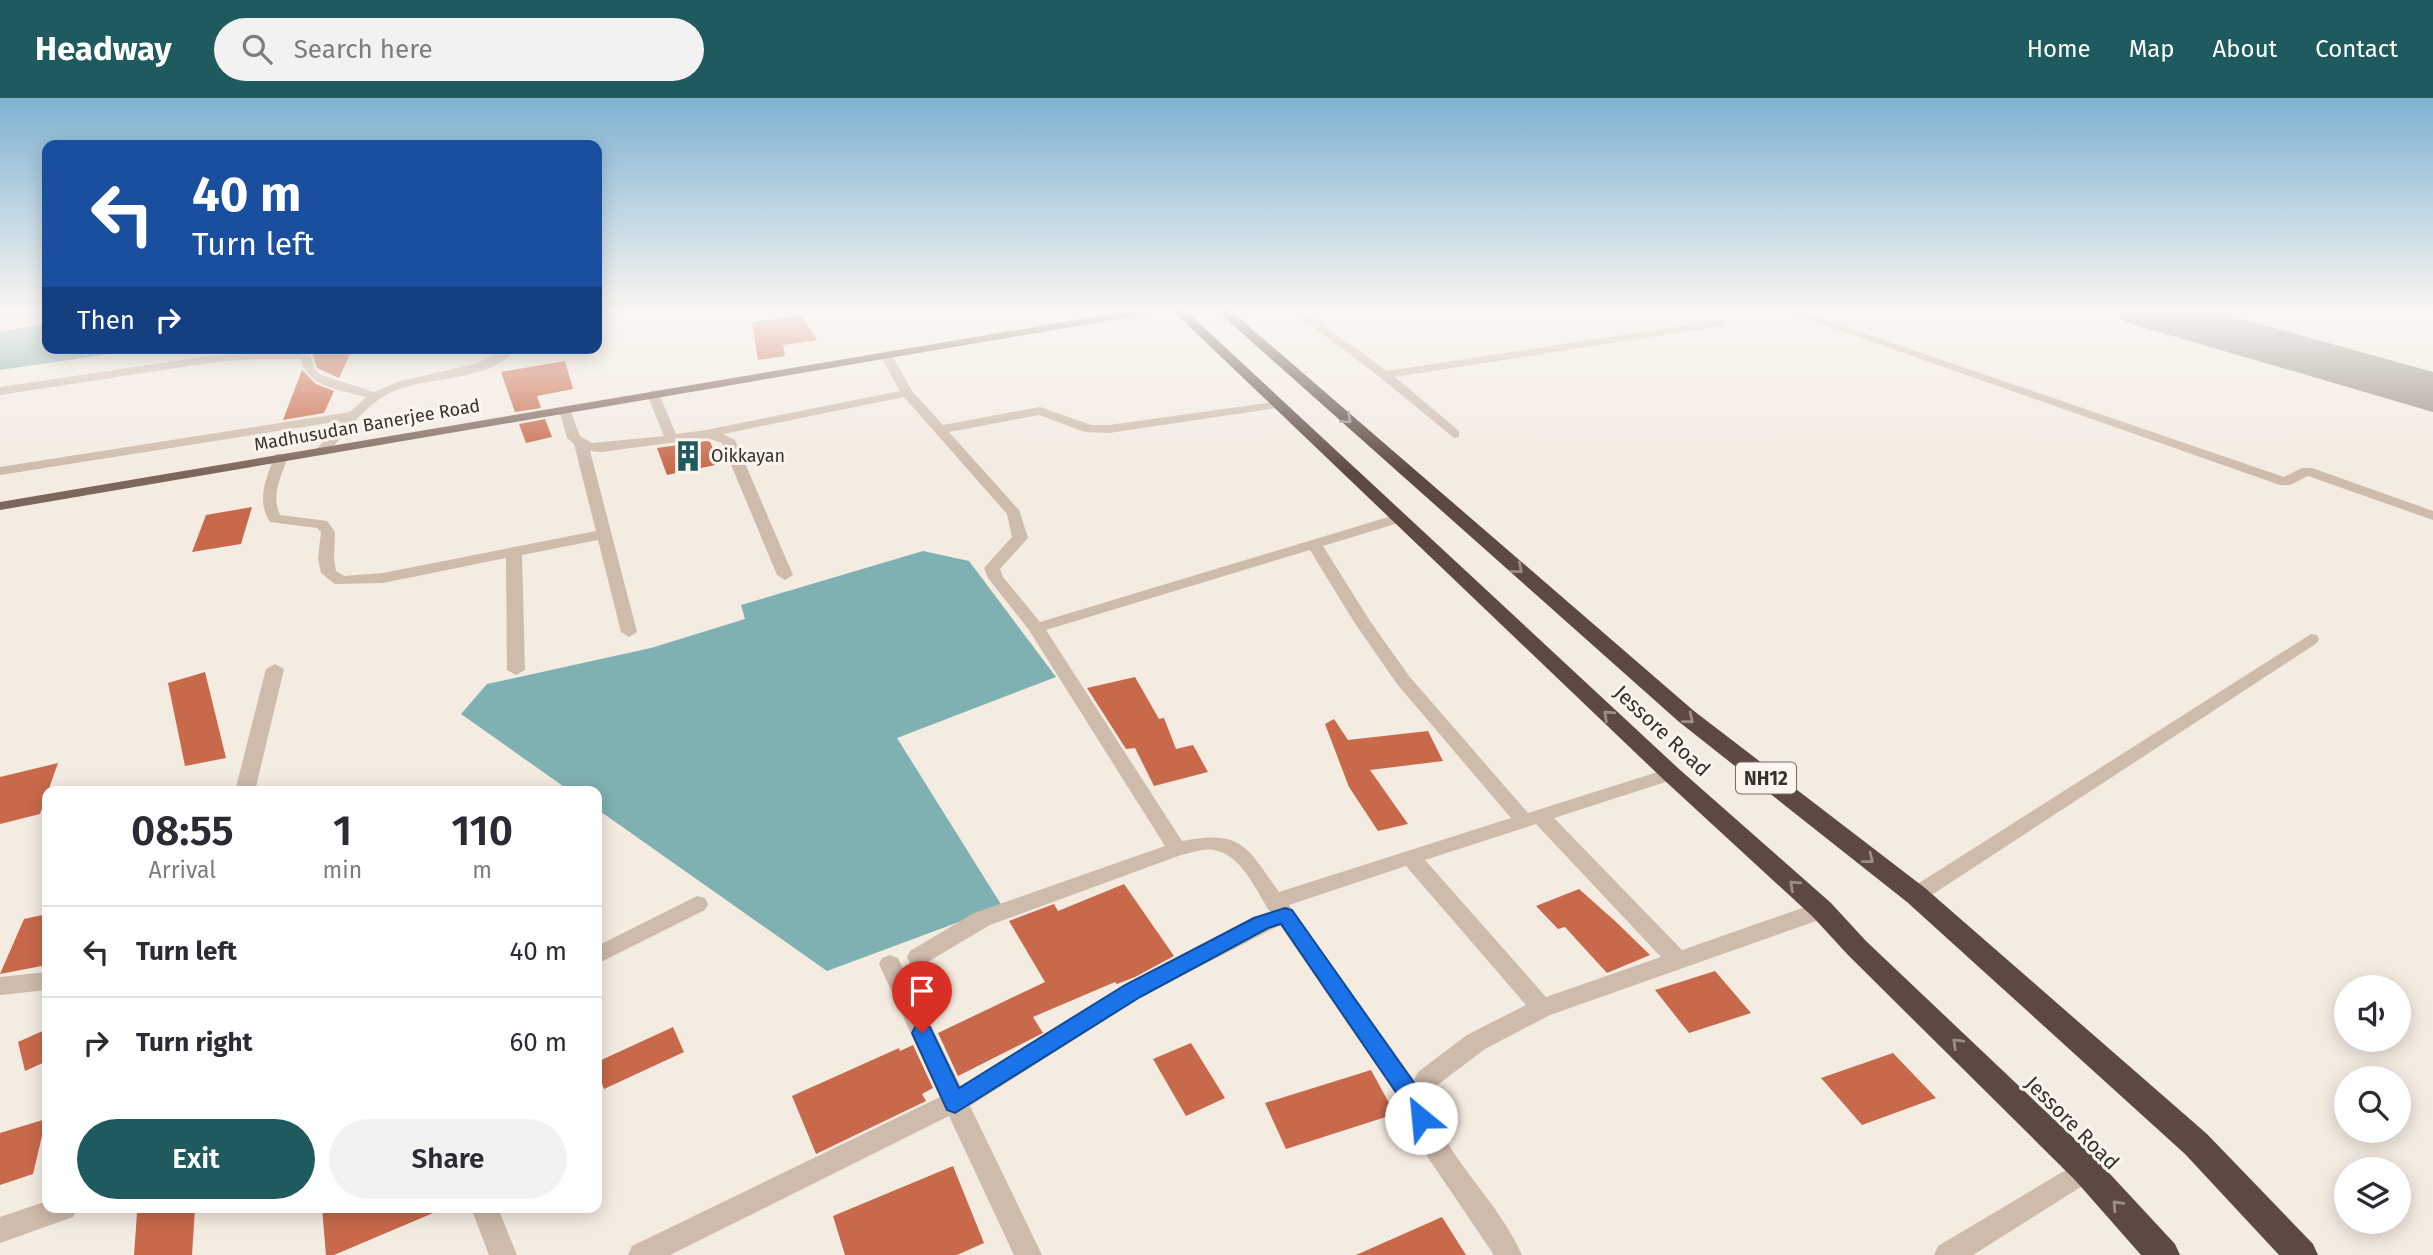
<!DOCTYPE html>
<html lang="en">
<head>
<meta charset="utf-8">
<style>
  body { margin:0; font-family:"Fira Sans",sans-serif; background:#f2f2f3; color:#2b2b33; height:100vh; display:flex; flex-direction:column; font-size:26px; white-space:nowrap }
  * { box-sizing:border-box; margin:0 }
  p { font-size:23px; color:#7c7c81 }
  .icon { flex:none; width:38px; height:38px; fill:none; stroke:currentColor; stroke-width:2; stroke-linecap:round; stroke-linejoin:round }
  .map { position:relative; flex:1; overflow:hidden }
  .details { position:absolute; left:42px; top:688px; width:560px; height:427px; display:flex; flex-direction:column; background:#fff; border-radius:14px; box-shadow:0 4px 18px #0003 }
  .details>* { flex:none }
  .banner { position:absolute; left:42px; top:42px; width:560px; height:214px; border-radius:14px; box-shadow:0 4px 18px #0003; background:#1a4fa0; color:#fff; overflow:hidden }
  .buttons { position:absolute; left:2334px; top:877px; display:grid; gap:14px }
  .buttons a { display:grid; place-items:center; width:77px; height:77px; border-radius:50%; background:#fff; box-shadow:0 4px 18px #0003; font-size:35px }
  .pin { position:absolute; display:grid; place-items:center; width:60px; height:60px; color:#fff; margin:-72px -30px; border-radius:50% 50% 50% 0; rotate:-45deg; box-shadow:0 0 7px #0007 }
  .pin .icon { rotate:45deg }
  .me { position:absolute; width:77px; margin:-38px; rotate:332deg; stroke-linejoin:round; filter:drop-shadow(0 0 5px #0008) }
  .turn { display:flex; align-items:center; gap:24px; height:147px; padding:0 35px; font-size:32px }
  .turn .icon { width:91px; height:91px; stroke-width:2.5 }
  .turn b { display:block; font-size:49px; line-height:60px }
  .then { display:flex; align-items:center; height:66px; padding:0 35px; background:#0003; gap:14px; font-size:26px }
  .eta { display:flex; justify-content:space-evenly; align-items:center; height:119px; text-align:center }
  .eta b { font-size:42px; font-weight:600; line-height:49px }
  .action { display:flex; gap:14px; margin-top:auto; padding:14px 35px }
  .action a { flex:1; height:80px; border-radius:42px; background:#1f5a5e; color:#fff; font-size:28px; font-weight:600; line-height:80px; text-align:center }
  .action a+a { background:#f2f2f3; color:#2b2b33 }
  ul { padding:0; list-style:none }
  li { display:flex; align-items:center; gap:21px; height:91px; padding:0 35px; border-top:2px solid #e1e1e2 }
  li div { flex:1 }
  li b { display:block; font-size:26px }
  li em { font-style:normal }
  header { display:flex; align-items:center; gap:42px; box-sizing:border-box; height:98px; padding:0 35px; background:#1f5a5e; color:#fff }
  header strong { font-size:33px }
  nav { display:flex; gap:38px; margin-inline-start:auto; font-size:24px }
  .search { width:490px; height:63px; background:#f2f2f3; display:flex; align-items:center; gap:18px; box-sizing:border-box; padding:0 24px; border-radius:38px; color:#7c7c81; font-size:26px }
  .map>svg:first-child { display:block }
  .water { fill:#7fb0b2 }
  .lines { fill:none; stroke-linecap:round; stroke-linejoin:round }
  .taxiway { fill:#988e86; fill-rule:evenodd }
  .building { fill:#c8694b }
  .minor { fill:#cdbbac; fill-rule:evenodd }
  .major { fill:#7d675c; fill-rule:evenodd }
  .highway { fill:#5c4a42; fill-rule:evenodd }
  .oneway { stroke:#9c8e87 }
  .route { fill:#1a73e8; stroke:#114b97; stroke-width:2 }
  .labels { text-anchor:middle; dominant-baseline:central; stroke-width:6; stroke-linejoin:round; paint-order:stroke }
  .far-street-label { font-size:18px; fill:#3b302b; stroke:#fbf5ee }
  .far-poi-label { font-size:18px; fill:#3b302b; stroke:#fbf5ee; text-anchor:start }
  .shield { fill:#fbf5ee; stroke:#756b66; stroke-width:2 }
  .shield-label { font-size:19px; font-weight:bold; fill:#3b302b }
  .street-label { font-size:21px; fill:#3b302b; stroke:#fbf5ee }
</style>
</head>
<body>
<header>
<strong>Headway</strong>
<div class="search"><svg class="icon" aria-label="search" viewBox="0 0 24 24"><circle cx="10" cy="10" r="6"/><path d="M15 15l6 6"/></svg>Search here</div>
<nav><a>Home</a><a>Map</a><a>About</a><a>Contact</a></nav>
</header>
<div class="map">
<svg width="2433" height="1157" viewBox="0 0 2433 1157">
  <rect width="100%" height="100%" fill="#f4ebe1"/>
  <path class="water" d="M47,225v25h104l-151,22v-38z
    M923,453l46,10 87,116 -159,61 105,168 -175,65 -230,-162v-18h-27l-109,-77 26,-30 164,-36 94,-29 -4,-14z"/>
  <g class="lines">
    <path class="taxiway" d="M2116,212h93l224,62v40l-308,-90z"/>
  </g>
  <path class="building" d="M802,218l15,24 -34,5 2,11 -27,4 -6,-38z
    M311,250h42l-14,30 -22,-10z
    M565,263l8,28 -36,7 4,12 -26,4 -14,-40z
    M302,272l14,14 18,7 -10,22 -41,7z
    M545,321l7,18 -26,6 -7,-19z
    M707,343l3,1 10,22 -53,11 -10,-27z
    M252,409l-11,37 -49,8 14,-37z
    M205,574l21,86 -41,8 -17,-83z
    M1135,579l24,42 5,-1 12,31 17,-4 15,27 -54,14 -19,-38 -9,1 -39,-61z
    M1334,621l14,21 80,-9 15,30 -73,9 38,54 -30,7 -29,-44 -24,-63z
    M58,665l-18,51 -40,10v-47z
    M1124,786l50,72 -39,21 -18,7 -2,-2 -82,35 10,16 -85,43 -20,-43 107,-51 -36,-61 45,-17 4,7z
    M1579,791l36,32 35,34 -43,18 -42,-46 -7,2 -22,-23z
    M47,816v51l-47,9 24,-55z
    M1715,873l36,42 -62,20 -34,-43z
    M673,929l11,25 -80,37 -7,-19v-8z
    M47,931v32l-22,10 -7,-29z
    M1191,945l34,55 -39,18 -33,-57z
    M913,947l20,43 -11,6 4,7 -110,53 -24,-58 107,-48 1,3z
    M1893,955l43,45 -74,27 -41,-47z
    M1371,972l24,44 -109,35 -21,-46z
    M46,1021l-13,55 -33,11v-52z
    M953,1068l31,77 -27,12h-112l-12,-39z
    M151,1110h44l-3,47h-58l3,-42z
    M322,1110h123l-111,47h-8z
    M1442,1119l24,38h-110z"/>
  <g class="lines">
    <path class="minor" d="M0,212h34l-5,3 -29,3z
      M1291,212h12l84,61 334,-51 6,3 -6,3 -326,51 64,54v6l-5,1 -73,-60z
      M1781,212h15l488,167 18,-9h10l121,43v9l-125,-44 -18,9h-10z
      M501,250h12v5c-30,29 -83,23 -119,38 -28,12 -47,40 -67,63l-5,1 -7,-4 26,-30 -341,54v-8l350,-55 16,-15c-25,-7 -60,-10 -65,-38h-48l-44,4 -209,32v-8l209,-31 78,-6 23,4 5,16 6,5 53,17 26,-11 75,-17 26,-13z
      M885,252l6,4 21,37 31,34 97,-18 51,18h18l172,-24 2,3 -6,4 -168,25 -24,-1 -46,-17 -90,17 70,78 9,28 -28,31 3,8 37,45 355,-107h10l2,3 -2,3 -82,25 47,75 39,55 119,137 136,-43h14l3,4 -3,4 -124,40 128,132 132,-46 8,-2 8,2 3,6 -3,6 -280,99 -65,34 -49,37 -7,17c18,57 69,97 93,152h-28l-78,-115 -11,-33 -125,-182 -139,72 -171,109 72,149h-28l-65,-139 -279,139h-42l4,-9 308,-149 -61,-133 3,-6 8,-3 8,3 63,129 164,-102 128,-68 17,-5c-13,-20 -29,-58 -56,-62 -10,-2 -23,3 -33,5l-191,70 -64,38 -8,3 -8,-3 -3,-6 3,-6 64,-38 191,-67 -136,-216 -41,-52 -4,-10 28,-31 -5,-23 -103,-117 -181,37 12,6 58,135 -8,5 -8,-5 -55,-132 -15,-5 -106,14 -11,-1 47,181 -8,5 -8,-5 -23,-92 -76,15 3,115 -9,5 -9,-5 -1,-112 -123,25 -48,1 -14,-11 -3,-15 3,-26 -4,-4 -47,-6c-14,-22 -4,-42 4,-65l2,-3h10l2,3c-7,19 -17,38 -8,58l47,6 8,11 -1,26 2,13 8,5 39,-3 213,-42 -22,-87 -7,-6 -8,-28 2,-3h8l11,29 12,7 72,-7 -17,-42 6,-4 6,4 17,40 30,-4 194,-39 -21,-37zM1310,452l44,72 43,62 114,134 -232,74c-32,-45 -37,-63 -97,-51l-136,-211zM1536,726l125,133 -115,40 -121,-137zM1406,768l120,139 -59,30 -49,37 -4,8 -125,-175z
      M2311,536l6,1 2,4 -2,4 -393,257 -8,3 -8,-3 -3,-5 3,-5z
      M275,566l9,5 -29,122h-20l31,-122z
      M697,798l8,2 3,6 -3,6 -108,54v-18z
      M47,874v18l-47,5v-18z
      M2086,1060l9,4 4,8 -4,8 -122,77h-39l4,-9z
      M47,1103v7h30l-4,9 -73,26v-26z
      M471,1110h27l19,47h-28z"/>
    <path class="major" d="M1135,212h23l-5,3 -1153,197v-8z"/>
    <path class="highway" d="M1172,212h13l494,459 152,134 35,38 231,219 78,84 5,11h-39l-66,-75 -227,-225 -35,-38 -150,-138z
      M1216,212h14l464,401 231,177 282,246 106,110 5,11h-39l-94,-101 -278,-252 -229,-181z"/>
  </g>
  <defs><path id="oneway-chevron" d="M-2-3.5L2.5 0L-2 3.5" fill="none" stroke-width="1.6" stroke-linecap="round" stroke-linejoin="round" transform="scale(1.75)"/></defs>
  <g class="oneway">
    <use href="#oneway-chevron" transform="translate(1347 321) rotate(41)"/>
    <use href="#oneway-chevron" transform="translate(1518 471) rotate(41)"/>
    <use href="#oneway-chevron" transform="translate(1608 617) rotate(-137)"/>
    <use href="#oneway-chevron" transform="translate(1689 621) rotate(39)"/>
    <use href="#oneway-chevron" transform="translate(1869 761) rotate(38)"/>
    <use href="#oneway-chevron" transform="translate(1794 787) rotate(-138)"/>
    <use href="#oneway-chevron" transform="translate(1957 945) rotate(-136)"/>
    <use href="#oneway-chevron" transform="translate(2117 1107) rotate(-133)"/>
  </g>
  <linearGradient id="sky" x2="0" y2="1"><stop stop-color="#7eb2d2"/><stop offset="0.57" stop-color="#faf6f2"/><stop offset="1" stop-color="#faf6f2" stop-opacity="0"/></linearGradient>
  <rect width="2433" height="374" fill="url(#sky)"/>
  <path class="route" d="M1285,810l7,2 132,187 8,21 -3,7 -8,2 -9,-2 -6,-18 -125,-183 -13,4 -128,69 -185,116 -8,-3 -35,-77 3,-6 7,-2 8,2 29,61 166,-103 129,-67z"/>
  <defs>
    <symbol id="building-bare" viewBox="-9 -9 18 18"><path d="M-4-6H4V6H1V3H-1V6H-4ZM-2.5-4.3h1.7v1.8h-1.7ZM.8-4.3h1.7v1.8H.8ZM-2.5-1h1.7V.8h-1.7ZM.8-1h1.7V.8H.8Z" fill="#1f5a5e" stroke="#fbf5ee" stroke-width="2.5" paint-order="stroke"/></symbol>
  </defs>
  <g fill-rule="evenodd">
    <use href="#building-bare" x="666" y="336" width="44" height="44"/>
  </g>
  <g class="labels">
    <g class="far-street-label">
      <text transform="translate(367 327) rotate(-10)">Madhusudan Banerjee Road</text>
    </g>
    <g class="far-poi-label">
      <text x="711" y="358">Oikkayan</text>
    </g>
    <rect class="shield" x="1736" y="664.5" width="60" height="31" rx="5"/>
    <g class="shield-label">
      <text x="1766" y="680">NH12</text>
    </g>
    <g class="street-label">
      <text transform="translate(1662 633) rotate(43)">Jessore Road</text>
      <text transform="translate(2072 1025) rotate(45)">Jessore Road</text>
    </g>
  </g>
</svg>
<div class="buttons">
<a><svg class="icon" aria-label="sound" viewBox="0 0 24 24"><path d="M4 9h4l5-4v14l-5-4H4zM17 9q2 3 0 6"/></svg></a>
<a><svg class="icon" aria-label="search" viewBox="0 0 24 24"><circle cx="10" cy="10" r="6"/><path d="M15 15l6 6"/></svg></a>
<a><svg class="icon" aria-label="layers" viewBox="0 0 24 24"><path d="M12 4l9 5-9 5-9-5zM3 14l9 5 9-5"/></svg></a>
</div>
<div class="pin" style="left:922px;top:935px;background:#d93025"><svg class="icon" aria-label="arrive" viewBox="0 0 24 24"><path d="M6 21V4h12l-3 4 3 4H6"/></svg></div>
<svg class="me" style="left:1421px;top:1020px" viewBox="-20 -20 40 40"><circle r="19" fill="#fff"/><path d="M0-13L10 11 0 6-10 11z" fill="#1a73e8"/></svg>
<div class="banner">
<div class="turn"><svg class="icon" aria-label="left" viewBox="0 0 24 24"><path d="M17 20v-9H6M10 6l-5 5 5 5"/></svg><div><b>40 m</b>Turn left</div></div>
<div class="then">Then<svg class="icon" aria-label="right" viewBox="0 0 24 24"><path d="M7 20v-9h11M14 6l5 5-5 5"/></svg></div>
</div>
<section class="details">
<div class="eta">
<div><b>08:55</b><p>Arrival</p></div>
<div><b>1</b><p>min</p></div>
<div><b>110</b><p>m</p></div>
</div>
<ul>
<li><svg class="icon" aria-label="left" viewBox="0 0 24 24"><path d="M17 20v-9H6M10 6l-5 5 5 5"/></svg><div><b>Turn left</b></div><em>40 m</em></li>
<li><svg class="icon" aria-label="right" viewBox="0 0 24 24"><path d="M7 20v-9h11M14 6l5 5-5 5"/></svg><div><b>Turn right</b></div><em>60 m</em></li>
</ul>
<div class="action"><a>Exit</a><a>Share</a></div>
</section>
</div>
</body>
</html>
